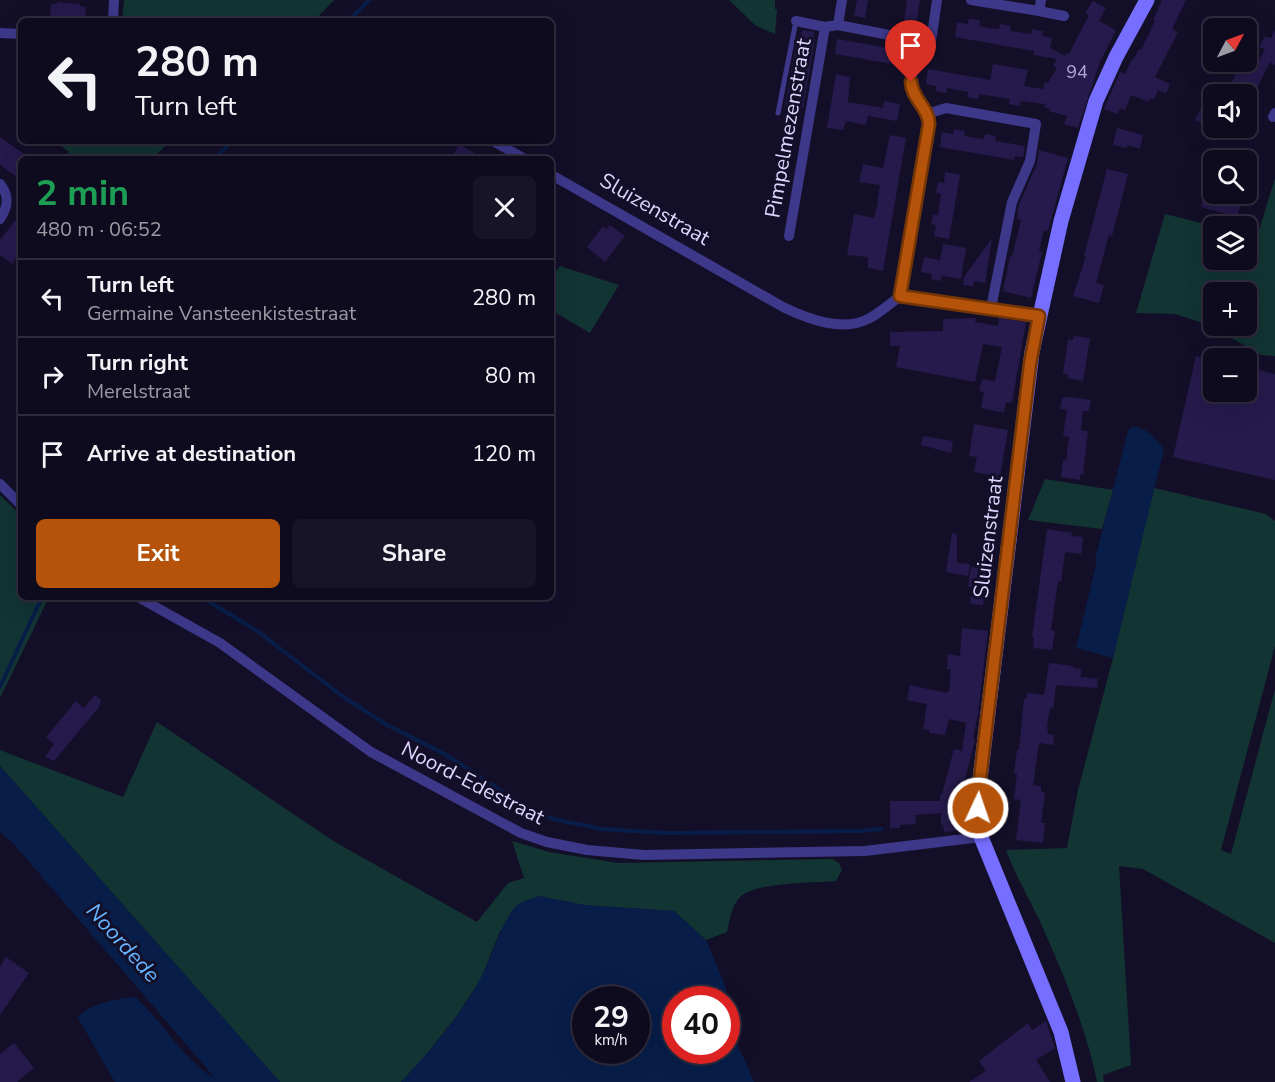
<!DOCTYPE html>
<html lang="en">
<head>
<meta charset="utf-8">
<style>
  body { margin:0; font-family:"Nunito Sans",sans-serif; background:#181428; color:#f1f3f6; height:100vh; display:flex; flex-direction:column; font-size:22px; white-space:nowrap }
  * { box-sizing:border-box; margin:0 }
  p { font-size:20px; color:#9b9ba4 }
  .icon { flex:none; width:33px; height:33px; fill:none; stroke:currentColor; stroke-width:2; stroke-linecap:round; stroke-linejoin:round }
  .map { position:relative; flex:1; overflow:hidden }
  .details { position:absolute; left:18px; top:156px; width:536px; height:444px; display:flex; flex-direction:column; background:#0f0b1f; border-radius:9px; box-shadow:0 6px 24px #0002,0 0 0 2px #2f2b3d }
  .details>* { flex:none }
  .guide { position:absolute; left:18px; top:18px; width:536px; height:126px; border-radius:9px; box-shadow:0 6px 24px #0002,0 0 0 2px #2f2b3d; background:#0f0b1f; color:#f1f3f6; overflow:hidden }
  .needle { width:39px; rotate:49deg }
  .fabs { position:absolute; left:1203px; top:18px; display:grid; gap:12px }
  .fabs a { display:grid; place-items:center; width:54px; height:54px; border-radius:9px; background:#0f0b1f; box-shadow:0 6px 24px #0002,0 0 0 2px #2f2b3d; font-size:30px }
  .speed { position:absolute; left:572px; top:986px; display:flex; gap:12px; font-size:30px; font-weight:700; text-align:center }
  .speed>* { display:grid; place-content:center; width:78px; height:78px; border-radius:50%; background:#0f0b1f; box-shadow:0 6px 24px #0002,0 0 0 2px #2f2b3d; line-height:1 }
  .speed small { font-size:15px; font-weight:400 }
  .speed .limit { border:9px solid #d22; background:#fff; color:#111 }
  .pin { position:absolute; display:grid; place-items:center; width:51px; height:51px; color:#fff; margin:-62px -26px; border-radius:50% 50% 50% 0; rotate:-45deg; box-shadow:0 0 6px #0007 }
  .pin .icon { rotate:45deg }
  .me { position:absolute; width:66px; margin:-33px; rotate:3deg; stroke-linejoin:round; filter:drop-shadow(0 0 4px #0008) }
  .turn { display:flex; align-items:center; gap:21px; height:126px; padding:0 18px; font-size:27px }
  .turn .icon { width:78px; height:78px; stroke-width:2.5 }
  .turn b { display:block; font-size:42px; line-height:51px }
  .round { display:grid; place-items:center; flex:none; width:63px; height:63px; border-radius:9px; background:#181428 }
  .headline { display:flex; align-items:center; justify-content:space-between; height:102px; padding:0 18px }
  h1 { font-size:36px; font-weight:700; line-height:45px; color:#1e9e55 }
  .cta { display:flex; gap:12px; margin-top:auto; padding:12px 18px }
  .cta a { flex:1; height:69px; border-radius:9px; background:#b45309; color:#fff; font-size:24px; font-weight:700; line-height:69px; text-align:center }
  .cta a+a { background:#181428; color:#f1f3f6 }
  ul { padding:0; list-style:none }
  li { display:flex; align-items:center; gap:18px; height:78px; padding:0 18px; border-top:2px solid #2f2b3d }
  li div { flex:1 }
  li b { display:block; font-size:22px }
  li em { font-style:normal }
  .map>svg:first-child { display:block }
  .green { fill:#123433; fill-rule:evenodd }
  .water { fill:#081e49; fill-rule:evenodd }
  .lines { fill:none; stroke-linecap:round; stroke-linejoin:round }
  .stream { stroke:#081e49; stroke-width:4 }
  .building { fill:#251a4b }
  .lane { stroke:#3d388a; stroke-width:5 }
  .street { stroke:#3d388a; stroke-width:10 }
  .secondary { stroke:#756eff; stroke-width:15 }
  .route-casing { stroke:#753606; stroke-width:15 }
  .route { stroke:#b45309; stroke-width:10 }
  .labels { text-anchor:middle; dominant-baseline:central; stroke-width:6; stroke-linejoin:round; paint-order:stroke }
  .number-label { font-size:18px; fill:#afa8d2 }
  .street-label { font-size:21px; fill:#ddd7ff; stroke:#140f29 }
  .water-label { font-size:22px; font-style:italic; fill:#65b4ff; stroke:#140f29 }
</style>
</head>
<body>
<div class="map">
<svg width="1275" height="1082" viewBox="0 0 1275 1082">
  <rect width="100%" height="100%" fill="#140f29"/>
  <path class="green" d="M124,0h210l-20,21h-192z
    M729,0h46v9l2,1 -2,24 -19,-8z
    M55,141h115l-18,18h-88l5,-7z
    M1275,178v178l-14,-1 -52,-30 -34,-11 -39,-1 29,-99 49,12v34h32l1,-25 10,2zM1246,292v34h-32v-34z
    M560,266l59,19 -29,48 -39,-23v-32z
    M1045,479l68,11 -11,39 -74,-9z
    M1154,488l112,26 9,7v125l-54,204 10,4 44,-165v254l-132,-74 -24,-3 12,199 -28,10 1,7h-7c-9,-46 -29,-97 -48,-140 -13,-32 -31,-60 -43,-92l61,-2 11,-58 35,-132z
    M0,495l21,20v82h28l-49,101z
    M157,722l178,120 142,80 31,-39 16,-5 -12,-37 37,11 69,11 214,-4 7,4 3,7 -6,11c-22,2 -81,1 -96,16 -9,10 -10,22 -13,35l-21,8 -32,-29 -90,-6 -46,-9 -38,35 -19,48 -25,38 -31,39 -24,26h-121l-280,-316v-16l123,47z"/>
  <path class="water" d="M1131,427c16,0 24,11 33,22l-51,209 -37,-10 21,-87 -2,-1 33,-129z
    M0,766l280,316h-165l-37,-64c12,-15 38,-19 57,-21 29,25 48,64 81,82l-204,-237 -12,-10z
    M538,896l46,9 90,6 32,29 20,48 6,44 22,50h-353c29,-31 59,-65 79,-103 13,-23 18,-49 34,-71 5,-6 17,-9 24,-12zM585,999h51v51h-51zM675,999h51v51h-51z"/>
  <g class="lines">
    <path class="stream" d="M348,21l21,-21
      M215,159l17,-18
      M436,159l1,-1
      M201,597l55,33 86,66 45,29 61,31 84,55 21,8 49,10 63,4 196,-2 20,-2
      M0,687l42,-90"/>
  </g>
  <path class="building" d="M857,0h11l-3,18 -11,-2z
    M907,0h13l-4,25 -12,-2z
    M1162,0h24l-14,29 6,3 -23,45 15,7 -4,9 -8,-3 -4,10 -4,-2 -1,4 -18,-7 -6,15 -5,-2 -3,6 -13,-5 16,-37 5,2 7,-15h2l5,-10 2,1 14,-29 -2,-1z
    M1093,1l13,7 -7,13 17,9 -16,32 -22,66 -14,-4 3,-8 -18,-5 1,-2 -6,-2 1,-3 -24,-3 -1,5 -11,-2 1,-5 -31,-5 -1,5 -11,-2 1,-5 -21,-4 -1,5 -10,-2v-5l-10,-2 2,-15 62,11 3,-16 35,6 -4,16 19,3 2,-7 3,1 9,-15 -4,-2 4,-7 -24,-4 1,-4 -79,-14 2,-15 11,2 1,-5 11,1 -1,6 10,2 10,1 1,-5 11,2 -1,5 21,3 1,-5 11,2 -1,5 10,2 -2,10 15,8 2,-3 2,1 20,-39 -4,-2z
    M57,2l23,2v2l6,1 -1,14 -35,-3 1,-14h6z
    M802,30l12,2 -1,7h2l-12,69 -18,-3 13,-69 3,1z
    M1275,30v35l-5,-3 -24,48v-16h-20l16,-32h5l9,4 9,-17 -6,-2 6,-11 6,2z
    M837,39l64,11 -3,15 -63,-11z
    M836,74l14,3 -2,25 35,6 1,-7 16,3 -3,17 -29,-5 -2,9 -20,-4 -3,9 -16,-2z
    M1201,108l12,6 -4,9 -2,-1 -1,3 -11,-5z
    M1117,128l26,7 -3,14 -13,-4v3l-14,-3z
    M954,129l11,2 -1,5 20,3 1,-5 11,2 -1,5 30,5 -2,11 -8,-1 -1,4 -74,-13 2,-15 11,2z
    M890,135l16,3 -23,133 -15,-3v-11l-21,-2 7,-41 20,4 3,-12 3,-21 -21,-3 4,-18 20,4z
    M0,137l31,22h-10v21l-21,-15z
    M459,144l25,15h-24l-7,-4z
    M1039,150l29,8 -20,73 -4,-1 -5,21 3,1 -11,46 -28,-7 7,-35 2,1 9,-37 -4,-1 2,-15 18,-40z
    M1107,169l21,5 -16,62 -3,-1 -13,48 8,2 -5,18 -26,-7 13,-40h-2z
    M945,172l15,3 -11,64 -15,-3 2,-11 -5,-1 2,-10 5,1 3,-21 -5,-1 2,-11 6,1z
    M1210,172h4v22h15l14,3 -6,20 -36,-10z
    M21,213v38l-9,13 -12,-9v-15z
    M610,225l15,11 -20,26 -18,-15 16,-21 4,3z
    M992,238l-7,45 -11,-2 -1,5 -10,-1 1,-8z
    M943,244l23,4 -5,31 -19,-3 -1,5 -10,-2 1,-5 -11,-2 3,-15 16,3z
    M976,318l-1,4 23,4 1,-8 27,4 -14,81 -6,-1 -2,11 -23,-5 3,-16 -5,-1 3,-12 13,2 7,-34 -19,-3 -8,38 -79,-15 4,-21h-10v-14l53,-1v-12z
    M1074,336l16,2 -7,43 -16,-3 1,-4h-5l5,-35 5,1z
    M1196,356l18,4v32h32v-25l29,7v106l-102,-23z
    M1068,397l23,3 -2,11h-6l-2,19 7,1 -5,44 -3,-1v6l-19,-3 2,-17h3l3,-23 -6,-1 4,-26 -7,-1 2,-11z
    M974,424l34,6 -8,47 -26,-5 3,-15 -8,-1z
    M923,436l30,5 -2,12 -30,-8z
    M1047,529l25,4 -1,3 12,1 -2,17 -16,-2 -4,30 -3,-1 -7,49 4,1 -3,19 -19,-2 1,-11h-2z
    M952,533l5,1v29l13,1 -2,12 -22,-4z
    M971,567l17,2 -5,36 -13,-1 2,-17h-4z
    M962,628l26,3 -10,83 -5,25h2v2l-12,46v41l-7,1v2l-12,1 -1,-7h-2v-12l-26,2 1,9 -16,1v3h-10v-27h50v-7h2l12,-45 8,2 4,-28 -17,-4 -4,16 -16,-2 1,-3 -7,-1 4,-25 -20,-4 3,-15 36,8 3,-2 2,-22h-4l1,-15 12,2z
    M1049,663l25,3 -1,2 9,1 -2,8 18,2 -1,9 -41,-3 -3,24 -3,-1 -3,18 1,8 6,1 -1,10 -14,-2 -6,42 8,1v6l4,1 -4,30h4l-2,20 -27,-3 5,-40 -7,-1 3,-25h-3l3,-24h2l5,-51h2l1,-6 17,2z
    M95,695l6,5 -2,7 -45,54 -9,-4 9,-13 -8,-7 30,-36 8,7z
    M6,957l23,16 -29,42v-48z
    M1046,1021l9,27 -19,12 14,22h-81l17,-11 -7,-10 49,-38 4,7z
    M14,1043l20,25 -17,14h-17v-28z"/>
  <g class="lines">
    <path class="lane" d="M778,113l18,-92"/>
    <path class="street" d="M971,0l68,11 2,-11
      M1039,11l25,5
      M113,21l1,-21
      M796,21l29,6 13,-2 92,18
      M838,25l4,-25
      M0,33l21,1
      M927,114l19,-6 90,16 -6,37 -18,41 -21,106
      M1273,117l2,-4
      M493,141l32,18
      M550,174l233,133c25,12 60,26 87,11 11,-6 20,-15 31,-22
      M0,184c10,12 8,23 0,35
      M789,236l36,-209
      M901,296l28,-172 -1,-9 -15,-23 -2,-10 5,-25 14,-14 2,-8 5,-35
      M901,296l138,20
      M0,484l21,21
      M138,597l82,46 151,109 150,81 26,9 40,8 57,5 221,-4 116,-14"/>
    <path class="secondary" d="M1073,1082l-12,-50 -80,-195 -2,-13v-37l53,-435 29,-131 35,-120 20,-44 31,-57"/>
  </g>
  <g class="lines">
    <defs>
      <path id="route" d="M911,82c1,17 18,26 18,42l-29,172 139,20 -9,48 -51,423 -1,21"/>
    </defs>
    <use href="#route" class="route-casing"/>
    <use href="#route" class="route"/>
  </g>
  <g class="labels">
    <g class="number-label">
      <text x="1077" y="72">94</text>
    </g>
    <g class="street-label">
      <text transform="translate(788 128) rotate(-80)">Pimpelmezenstraat</text>
      <text transform="translate(655 209) rotate(30)">Sluizenstraat</text>
      <text transform="translate(988 537) rotate(-83)">Sluizenstraat</text>
      <text transform="translate(473 783) rotate(27)">Noord-Edestraat</text>
    </g>
    <g class="water-label">
      <text transform="translate(123 943) rotate(48)">Noordede</text>
    </g>
  </g>
</svg>
<div class="fabs">
<a><svg class="needle" viewBox="-14 -14 28 28"><path d="M0-13l5 13h-10z" fill="#e53935"/><path d="M0 13l5-13h-10z" fill="#9b9ba4"/></svg></a>
<a><svg class="icon" aria-label="sound" viewBox="0 0 24 24"><path d="M4 9h4l5-4v14l-5-4H4zM17 9q2 3 0 6"/></svg></a>
<a><svg class="icon" aria-label="search" viewBox="0 0 24 24"><circle cx="10" cy="10" r="6"/><path d="M15 15l6 6"/></svg></a>
<a><svg class="icon" aria-label="layers" viewBox="0 0 24 24"><path d="M12 4l9 5-9 5-9-5zM3 14l9 5 9-5"/></svg></a>
<a>+</a>
<a>−</a>
</div>
<div class="speed"><div>29<small>km/h</small></div><div class="limit">40</div></div>
<div class="pin" style="left:911px;top:82px;background:#d93025"><svg class="icon" aria-label="arrive" viewBox="0 0 24 24"><path d="M6 21V4h12l-3 4 3 4H6"/></svg></div>
<svg class="me" style="left:978px;top:808px" viewBox="-20 -20 40 40"><circle r="17" fill="#b45309" stroke="#fff" stroke-width="3"/><path d="M0-11L8 9 0 5-8 9z" fill="#fff"/></svg>
<div class="guide">
<div class="turn"><svg class="icon" aria-label="left" viewBox="0 0 24 24"><path d="M17 20v-9H6M10 6l-5 5 5 5"/></svg><div><b>280 m</b>Turn left</div></div>
</div>
<section class="details">
<div class="headline"><div><h1>2 min</h1><p>480 m · 06:52</p></div><a class="round"><svg class="icon" aria-label="close" viewBox="0 0 24 24"><path d="M6 6l12 12M18 6L6 18"/></svg></a></div>
<ul>
<li><svg class="icon" aria-label="left" viewBox="0 0 24 24"><path d="M17 20v-9H6M10 6l-5 5 5 5"/></svg><div><b>Turn left</b><p>Germaine Vansteenkistestraat</p></div><em>280 m</em></li>
<li><svg class="icon" aria-label="right" viewBox="0 0 24 24"><path d="M7 20v-9h11M14 6l5 5-5 5"/></svg><div><b>Turn right</b><p>Merelstraat</p></div><em>80 m</em></li>
<li><svg class="icon" aria-label="arrive" viewBox="0 0 24 24"><path d="M6 21V4h12l-3 4 3 4H6"/></svg><div><b>Arrive at destination</b></div><em>120 m</em></li>
</ul>
<div class="cta"><a>Exit</a><a>Share</a></div>
</section>
</div>
</body>
</html>
